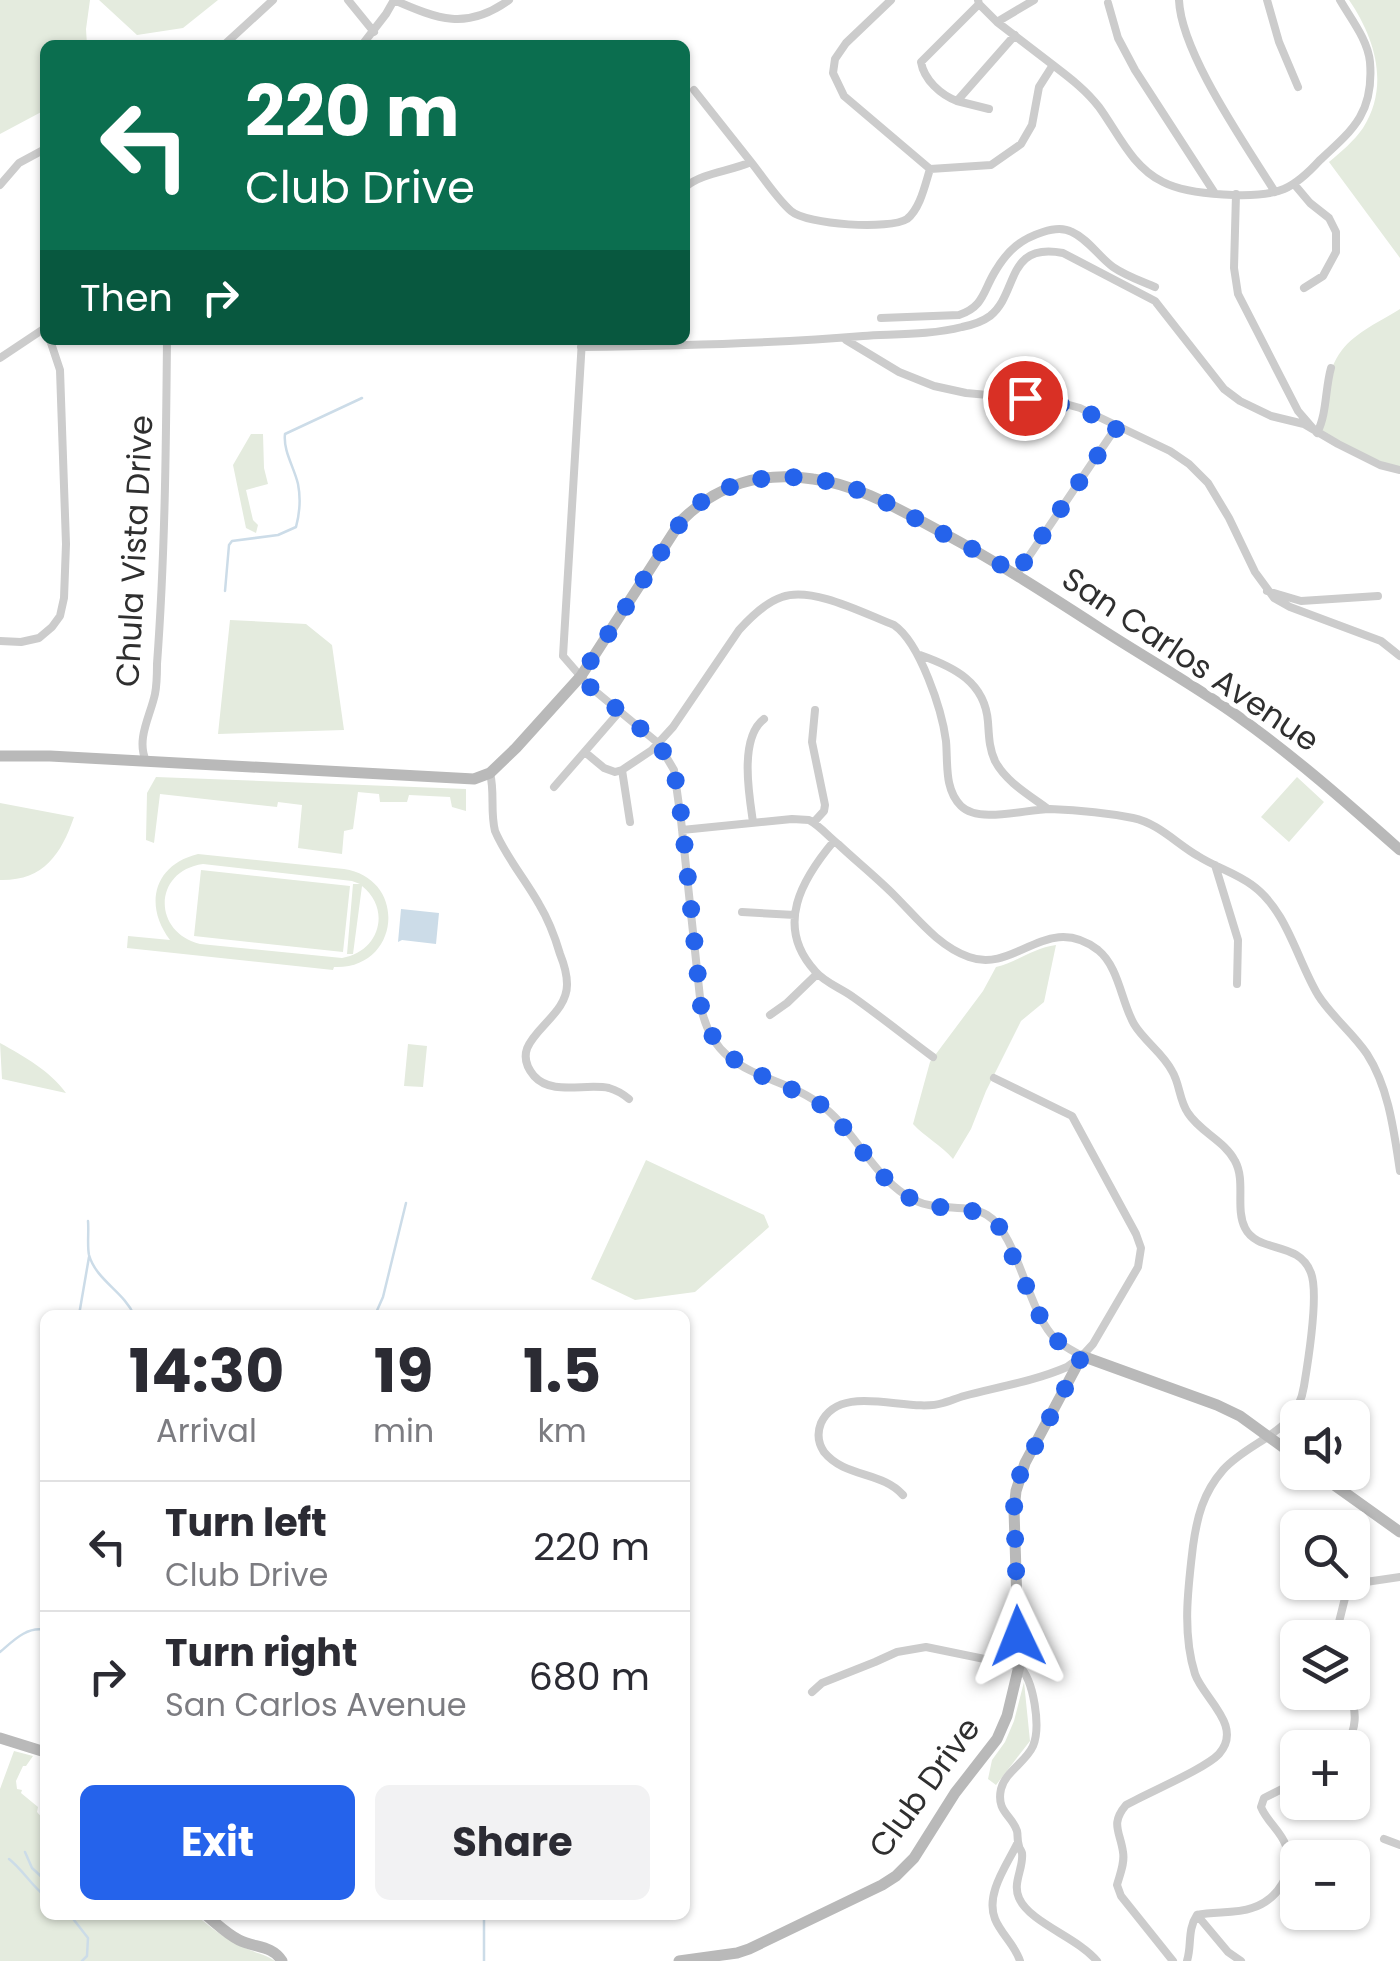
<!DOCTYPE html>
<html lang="en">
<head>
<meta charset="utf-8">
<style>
  body { margin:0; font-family:Poppins,sans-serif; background:#f2f2f3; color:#2b2b33; height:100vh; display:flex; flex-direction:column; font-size:38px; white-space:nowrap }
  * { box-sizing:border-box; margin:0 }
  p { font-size:32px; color:#7c7c81 }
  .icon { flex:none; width:55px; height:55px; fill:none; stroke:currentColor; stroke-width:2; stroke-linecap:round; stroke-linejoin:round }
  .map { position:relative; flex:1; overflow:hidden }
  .sheet { position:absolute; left:40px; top:1310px; width:650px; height:610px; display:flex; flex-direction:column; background:#fff; border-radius:15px; box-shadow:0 2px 8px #0004 }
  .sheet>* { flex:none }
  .banner { position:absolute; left:40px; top:40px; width:650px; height:305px; border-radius:15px; box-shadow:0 2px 8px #0004; background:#0b6e4f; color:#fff; overflow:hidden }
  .buttons { position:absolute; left:1280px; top:1400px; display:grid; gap:20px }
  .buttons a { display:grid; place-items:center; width:90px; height:90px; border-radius:15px; background:#fff; box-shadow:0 2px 8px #0004; font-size:50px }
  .pin { position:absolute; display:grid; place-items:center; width:85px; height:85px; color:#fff; margin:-42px; border:5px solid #fff; border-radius:50%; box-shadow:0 2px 10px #0007 }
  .me { position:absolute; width:110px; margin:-55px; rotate:358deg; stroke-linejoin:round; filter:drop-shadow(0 0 8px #0008) }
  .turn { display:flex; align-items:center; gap:35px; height:210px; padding:0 40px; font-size:45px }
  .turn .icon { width:130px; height:130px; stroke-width:2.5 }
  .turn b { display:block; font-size:70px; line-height:85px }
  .then { display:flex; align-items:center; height:95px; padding:0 40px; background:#0003; gap:20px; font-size:38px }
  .eta { display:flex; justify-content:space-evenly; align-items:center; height:170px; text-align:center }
  .eta b { font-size:60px; font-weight:700; line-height:70px }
  .action { display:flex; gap:20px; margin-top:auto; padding:20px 40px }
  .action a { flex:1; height:115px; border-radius:15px; background:#2563eb; color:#fff; font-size:40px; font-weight:700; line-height:115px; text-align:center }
  .action a+a { background:#f2f2f3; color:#2b2b33 }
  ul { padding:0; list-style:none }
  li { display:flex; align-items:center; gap:30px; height:130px; padding:0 40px; border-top:2px solid #e1e1e2 }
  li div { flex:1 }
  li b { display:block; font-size:38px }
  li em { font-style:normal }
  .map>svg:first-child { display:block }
  .green { fill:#e4ebde; fill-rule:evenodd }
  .water { fill:#ccdce8 }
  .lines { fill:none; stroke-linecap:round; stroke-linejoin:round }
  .stream { stroke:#ccdce8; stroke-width:2.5 }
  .street { stroke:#ccc; stroke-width:8 }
  .secondary { stroke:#b9b9b9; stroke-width:11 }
  .route { stroke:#2563eb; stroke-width:18; stroke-dasharray:0 32.4 }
  .labels { text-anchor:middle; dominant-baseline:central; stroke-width:10; stroke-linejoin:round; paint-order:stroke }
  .street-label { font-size:32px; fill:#2f2f2f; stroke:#fff }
</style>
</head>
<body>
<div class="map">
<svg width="1400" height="1961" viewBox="0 0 1400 1961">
  <rect width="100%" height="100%" fill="#fff"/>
  <path class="green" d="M0,0h90l-4,29 1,16h-42v65l-45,24z
    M99,0h119l-35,28 -46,7z
    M1349,0h51v258l-71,-96c12,-10 25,-21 34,-34 27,-42 12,-90 -14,-128z
    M1400,309v160l-62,-25 -21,-11c6,-27 8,-61 25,-83 14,-18 39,-29 58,-41z
    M251,434h12l1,34 4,16 -22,6 7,30 5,5 -2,8 -10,-5 -13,-63z
    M230,620l76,4 26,21 12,85 -126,4z
    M156,777l310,12v22l-14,-4 -2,-10 -41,-2 -2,7h-27l-1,-8 -21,-2 -5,37 -9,2 -2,23 -44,-6 4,-43 -24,-3 -1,5 -117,-13 -6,49 -8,-3 1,-47z
    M1297,777l27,25 -35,40 -28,-25z
    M0,803l74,14c-13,38 -31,64 -74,63z
    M198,854l146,15c65,10 56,101 -10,98l-1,3 -206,-22 1,-12 42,4c-26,-34 -17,-75 28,-86zM203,864l149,17 8,3h-7l-6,70h6l9,-68c30,24 17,66 -20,72l-142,-14c-48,-12 -47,-73 3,-80z
    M201,870l149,16 -7,66 -149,-16z
    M1056,945l-12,57 -23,19 -35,70 -15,38 -18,30c-12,-14 -28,-22 -40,-35l17,-62 53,-71 13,-24c21,-5 37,-19 60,-22z
    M0,1043c25,14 49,27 66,50l-64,-14z
    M408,1044l19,2 -4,41 -19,-1z
    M646,1160l118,55 5,12 -74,65 -60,8 -44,-21z
    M1024,1682l6,59 -34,44 -8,-6 4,-19 13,-18 9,-21z
    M14,1751l19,5 -7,10h-3l-7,15 1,8 5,1 -1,3 17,14 -1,5 8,9v94h151c16,14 30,24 49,33 10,5 21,6 30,13h-275v-172z"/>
  <path class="water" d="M401,909l38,4 -3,31 -34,-4 -4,2z"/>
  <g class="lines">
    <path class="stream" d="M225,591l4,-46 3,-4 46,-6 18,-8c4,-15 5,-28 2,-43 -4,-17 -15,-33 -13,-50l77,-36
      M88,1221c1,10 -1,24 1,34 7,25 35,37 45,60
      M79,1315l10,-58
      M375,1315l8,-18 23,-94
      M0,1652c13,-11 27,-26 45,-22
      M25,1852l7,16 13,12
      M9,1859c14,11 22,26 36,37
      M484,1915v46
      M74,1920l14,18 -1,18 -5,5"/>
    <path class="street" d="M348,0l26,32
      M394,0c44,19 72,31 115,0
      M891,0l-45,43 -11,16 -2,14 11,23 86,73
      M978,0l1,4 18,18 56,43
      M1179,0c2,53 67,145 96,192
      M1267,0l12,42 19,45
      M1108,3l10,35 17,32 79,122
      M979,4l-58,58c3,18 20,33 36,39l58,-66
      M997,22l37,-22
      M224,45l49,-45
      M362,45l24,-31 8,-14
      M694,90l57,72
      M957,101l32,8
      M1294,184l16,19 19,15 7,14v20l-13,24 -19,12
      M0,185l19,-22 26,-14
      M685,187c19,-15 43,-15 66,-25 12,15 26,37 40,49 16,14 99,19 116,8 13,-10 18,-34 23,-50l61,-4 30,-21 11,-19 7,-38 14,-22c17,13 33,25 46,42 19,26 33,60 64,75 25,13 95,18 121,7 14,-6 26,-18 36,-29 34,-31 54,-48 50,-98 -2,-22 -19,-43 -30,-62
      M1236,194l-2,74 4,26 60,117 19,22c10,-19 8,-44 14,-65
      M881,318l78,-3c26,-9 24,-25 37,-45 12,-20 25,-31 47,-38 9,-3 20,-5 29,0 16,7 27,25 41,35 13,9 28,14 42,20
      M582,340l-19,316 26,30 69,57 16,27 7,50 20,187c15,74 78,63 124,101 32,26 51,73 89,92 24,12 53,3 73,15 29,17 40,90 64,119 8,10 20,16 31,22
      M846,340l53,32 35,14 32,7 89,8 25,7 90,43 19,13 19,19 21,35 26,54 19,26 16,9 91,34 19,15
      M581,347c94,-1 189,-3 282,-11 32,-2 68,-1 99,-9 10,-2 20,-5 28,-11 29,-23 15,-74 73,-63l92,48 69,88 16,12 31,15 33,8 34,20 42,21 20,5
      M0,358l45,-30
      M1017,574l100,-148
      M1267,591l34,10 77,-5
      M0,641l21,1 18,-4 13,-11 8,-11 4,-18 2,-54 -6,-174 -10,-30
      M920,655c34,12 65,27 68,67 1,14 1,26 7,39 11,21 34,34 53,48
      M586,753l18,15 11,4 7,-2 30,-20 21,-23 66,-97c11,-12 27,-28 43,-33 31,-11 83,17 112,28 26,18 48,85 52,116 2,22 -2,48 15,65 18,18 65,3 89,3 25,1 58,4 83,9 25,5 44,26 65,38 17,11 38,17 54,29 35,25 45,75 66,110 14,22 35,38 49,59 22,34 27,78 33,117
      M146,761c-10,-22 4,-44 9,-67 2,-10 2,-20 2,-30 8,-108 9,-216 10,-324
      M622,770l8,52
      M490,773c5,20 0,38 5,58 11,26 30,48 44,73 9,15 16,33 21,50 4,10 7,19 7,30 1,38 -64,55 -33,92 18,20 51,7 75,12 7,2 14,6 20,11
      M554,787l66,-76
      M753,822c-4,-27 -14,-84 11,-103
      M814,822l10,-11 1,-6 -13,-63 3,-32
      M682,830l110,-11 17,1c11,6 19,16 29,24 18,17 38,33 56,51 23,23 44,51 75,62 46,17 78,-46 129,-7 21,17 23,51 36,74 10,17 29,29 38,47 8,13 7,29 16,42 12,19 37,28 47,48 11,20 0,47 10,67 13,26 54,12 66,45 8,21 -3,89 -7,113 -7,48 -53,53 -81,84 -20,23 -26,47 -30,76 -5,42 -11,87 2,128 8,24 49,52 24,80 -14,15 -72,39 -93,51 -16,19 -6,26 -3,47 2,11 -3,22 -6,33l4,11 52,65
      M834,841c-32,38 -60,85 -19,130 10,12 26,17 38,26 27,19 53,40 80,60
      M1215,865l23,75 -1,44
      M742,912l53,3
      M770,1015l17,-12 30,-29
      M903,1495c-21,-24 -58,-17 -79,-43 -6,-9 -7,-19 -3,-29 20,-42 87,-9 122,-20 7,-2 14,-5 21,-7 34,-9 71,-15 103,-29l15,-11 11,-12 45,-77 3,-19 -5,-14 -64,-118 -78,-38
      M1335,1638l11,-44 13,-11 41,-6
      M812,1692l10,-9 53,-21 22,-10 29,-5 93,19c15,14 22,61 14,80 -7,16 -28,26 -32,43 -5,23 11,26 16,42 1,4 0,10 2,15 0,2 2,4 3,7 2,15 -10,30 -3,45 11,25 58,39 78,63
      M1346,1748c10,-20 12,-35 3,-56
      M1384,1839l16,6
      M1017,1844c-10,21 -32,50 -22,75 6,15 20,26 25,42
      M1197,1915l31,37 13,9
      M1187,1961c5,-16 0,-31 10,-46 17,-4 38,-1 55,-7 25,-8 44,-35 34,-62 -5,-15 -19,-24 -25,-39l3,-9 34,-17"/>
    <path class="secondary" d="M0,756h50l424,23 16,-6 26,-25 65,-72 100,-155c37,-37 79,-50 132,-42 48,6 90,33 132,55 54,29 105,62 156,95 45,29 91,55 135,86 58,41 111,88 164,135
      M1316,1472l84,60
      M0,1738l45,14
      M206,1915c11,9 21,19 33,25 16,8 33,5 43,21
      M679,1961l58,-8 12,-4 133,-64 14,-9 18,-18 41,-65 42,-54 10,-23 12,-50 -5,-156 2,-19 9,-28 57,-107 135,49 23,11 58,42"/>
  </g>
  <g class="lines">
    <path class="route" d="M1018,1636l-4,-135 5,-24 63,-121 -26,-16 -12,-15 -47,-103c-26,-20 -59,-8 -87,-24 -32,-17 -56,-64 -84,-89 -10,-9 -22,-14 -33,-19 -43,-20 -81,-32 -92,-84l-19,-186 -8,-50 -16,-27 -69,-57 -8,-10 100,-154c7,-8 14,-16 23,-22 49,-32 118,-28 170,-3 19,8 37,19 55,29 29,16 59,30 87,48l102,-148c-33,-15 -56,-24 -93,-28"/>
  </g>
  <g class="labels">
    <g class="street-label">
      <text transform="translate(134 551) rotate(-87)">Chula Vista Drive</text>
      <text transform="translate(1191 659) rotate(34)">San Carlos Avenue</text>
      <text transform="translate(924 1787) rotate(-54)">Club Drive</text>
    </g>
  </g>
</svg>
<div class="buttons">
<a><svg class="icon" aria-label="sound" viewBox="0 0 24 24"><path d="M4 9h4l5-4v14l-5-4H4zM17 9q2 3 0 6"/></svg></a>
<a><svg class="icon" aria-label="search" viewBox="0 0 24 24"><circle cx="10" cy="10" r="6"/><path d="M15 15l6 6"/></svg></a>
<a><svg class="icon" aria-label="layers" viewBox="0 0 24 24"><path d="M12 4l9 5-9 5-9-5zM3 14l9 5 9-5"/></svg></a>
<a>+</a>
<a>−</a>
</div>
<div class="pin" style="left:1025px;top:398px;background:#d93025"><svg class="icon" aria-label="arrive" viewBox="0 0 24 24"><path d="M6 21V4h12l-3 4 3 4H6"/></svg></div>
<svg class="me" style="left:1018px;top:1636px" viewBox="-20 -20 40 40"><path d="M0-17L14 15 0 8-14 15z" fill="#2563eb" stroke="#fff" stroke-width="4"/></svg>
<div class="banner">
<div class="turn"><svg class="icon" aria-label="left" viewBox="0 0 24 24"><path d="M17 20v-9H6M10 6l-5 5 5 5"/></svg><div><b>220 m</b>Club Drive</div></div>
<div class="then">Then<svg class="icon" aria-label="right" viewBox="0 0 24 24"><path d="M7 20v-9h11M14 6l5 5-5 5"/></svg></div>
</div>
<section class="sheet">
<div class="eta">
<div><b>14:30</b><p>Arrival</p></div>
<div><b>19</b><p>min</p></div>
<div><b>1.5</b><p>km</p></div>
</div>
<ul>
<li><svg class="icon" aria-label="left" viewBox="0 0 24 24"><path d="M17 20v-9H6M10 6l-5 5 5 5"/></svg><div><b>Turn left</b><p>Club Drive</p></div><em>220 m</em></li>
<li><svg class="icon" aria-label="right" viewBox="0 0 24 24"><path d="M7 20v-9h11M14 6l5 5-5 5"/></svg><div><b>Turn right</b><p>San Carlos Avenue</p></div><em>680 m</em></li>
</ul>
<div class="action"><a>Exit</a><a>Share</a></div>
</section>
</div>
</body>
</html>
